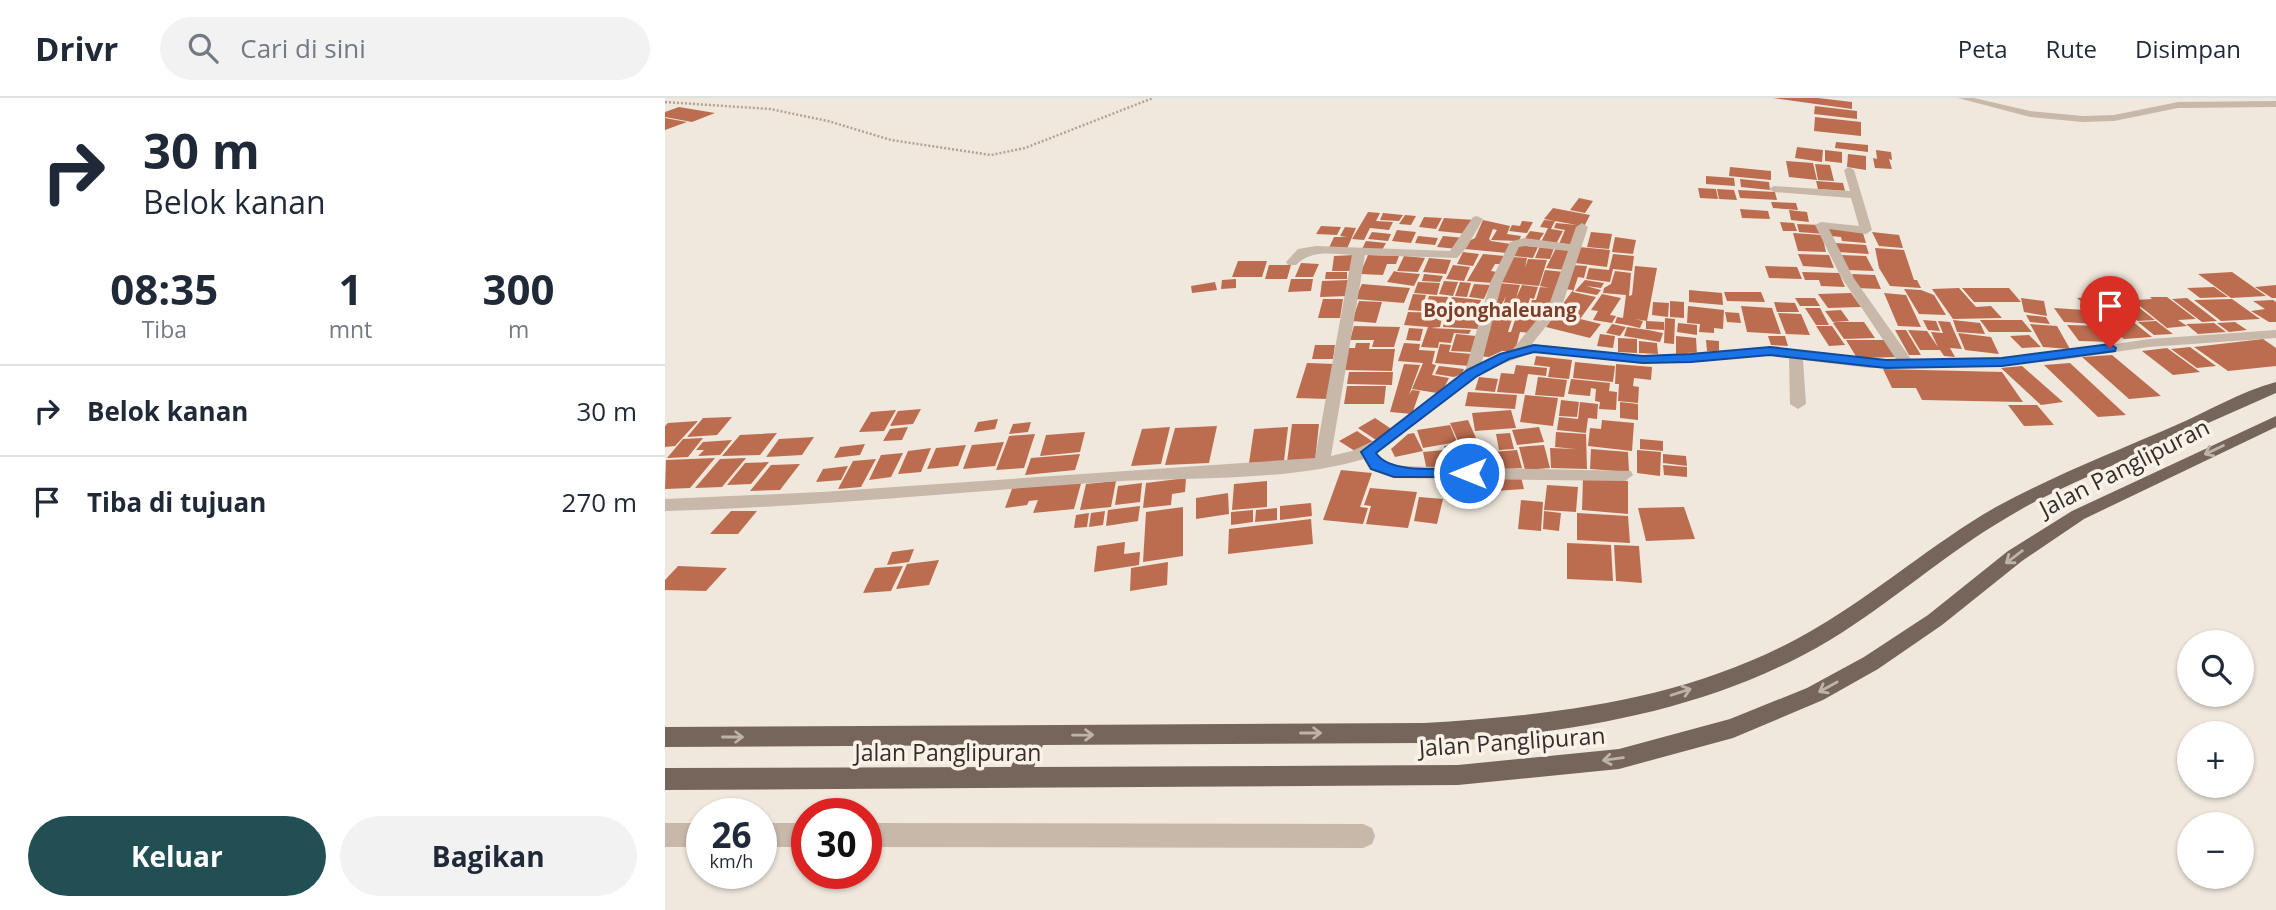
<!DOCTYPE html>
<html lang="id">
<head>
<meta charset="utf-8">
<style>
  body { margin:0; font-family:"Open Sans",sans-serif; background:#f2f2f3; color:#1f2937; height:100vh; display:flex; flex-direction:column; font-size:26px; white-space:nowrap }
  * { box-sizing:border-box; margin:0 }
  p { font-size:23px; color:#747a83 }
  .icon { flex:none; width:38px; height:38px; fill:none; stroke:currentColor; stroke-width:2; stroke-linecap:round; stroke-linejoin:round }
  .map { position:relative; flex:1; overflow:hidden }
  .side { display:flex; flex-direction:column; background:#fff; width:665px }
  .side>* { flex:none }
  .hud { background:#fff; color:#1f2937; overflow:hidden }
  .controls { position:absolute; left:1512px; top:532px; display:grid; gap:14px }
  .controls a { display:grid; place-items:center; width:77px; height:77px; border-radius:50%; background:#fff; box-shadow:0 2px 5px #0004; font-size:35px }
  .speed { position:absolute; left:21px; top:700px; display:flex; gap:14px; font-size:35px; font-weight:700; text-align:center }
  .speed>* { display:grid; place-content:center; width:91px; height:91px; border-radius:50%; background:#fff; box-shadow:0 2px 5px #0004; line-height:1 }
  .speed small { font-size:18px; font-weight:400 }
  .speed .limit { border:10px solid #d22; background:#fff; color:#111 }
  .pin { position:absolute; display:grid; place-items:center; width:60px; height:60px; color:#fff; margin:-72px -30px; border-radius:50% 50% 50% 0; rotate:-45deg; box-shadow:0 0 7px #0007 }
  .pin .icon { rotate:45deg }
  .me { position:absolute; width:77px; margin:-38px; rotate:270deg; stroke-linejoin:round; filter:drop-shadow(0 0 5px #0008) }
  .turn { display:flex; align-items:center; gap:24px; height:147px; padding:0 28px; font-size:32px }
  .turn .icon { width:91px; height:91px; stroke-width:2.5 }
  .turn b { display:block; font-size:49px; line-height:60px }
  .eta { display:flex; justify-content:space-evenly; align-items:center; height:119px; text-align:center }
  .eta b { font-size:42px; font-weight:700; line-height:49px }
  .cta { display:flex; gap:14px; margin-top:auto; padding:14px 28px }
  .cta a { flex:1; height:80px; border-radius:42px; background:#224f54; color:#fff; font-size:28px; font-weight:700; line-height:80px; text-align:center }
  .cta a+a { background:#f2f2f3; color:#1f2937 }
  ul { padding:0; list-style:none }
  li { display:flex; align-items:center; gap:21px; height:91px; padding:0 28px; border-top:2px solid #e0e1e3 }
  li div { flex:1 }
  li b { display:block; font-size:26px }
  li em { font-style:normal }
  header { display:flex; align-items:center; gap:42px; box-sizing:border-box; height:98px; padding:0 35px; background:#fff; border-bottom:2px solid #e0e1e3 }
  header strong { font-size:33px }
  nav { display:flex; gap:38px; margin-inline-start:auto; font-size:24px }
  .search { width:490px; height:63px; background:#f2f2f3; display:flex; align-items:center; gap:18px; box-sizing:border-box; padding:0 24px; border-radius:38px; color:#747a83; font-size:26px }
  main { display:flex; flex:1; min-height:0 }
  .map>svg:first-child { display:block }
  .building { fill:#bc6d4f }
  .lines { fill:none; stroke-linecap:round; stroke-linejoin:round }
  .path { stroke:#b3a294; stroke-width:2.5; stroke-dasharray:2 2; stroke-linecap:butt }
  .minor { fill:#c7b8aa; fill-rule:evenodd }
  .major { fill:#76655b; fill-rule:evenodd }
  .oneway { stroke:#beb3a9 }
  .route { fill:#1a73e8; stroke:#114b97; stroke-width:2 }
  .labels { text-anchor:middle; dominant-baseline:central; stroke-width:7; stroke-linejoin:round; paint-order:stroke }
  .far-quarter-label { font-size:19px; font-weight:bold; fill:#7e3f29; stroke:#f8f2e9 }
  .near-street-label { font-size:23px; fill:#352d29; stroke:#f8f2e9 }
</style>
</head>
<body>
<header>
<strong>Drivr</strong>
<div class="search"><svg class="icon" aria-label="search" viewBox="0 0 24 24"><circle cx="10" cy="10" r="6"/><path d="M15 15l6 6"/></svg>Cari di sini</div>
<nav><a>Peta</a><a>Rute</a><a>Disimpan</a></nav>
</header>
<main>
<section class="side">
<div class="hud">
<div class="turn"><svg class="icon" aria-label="right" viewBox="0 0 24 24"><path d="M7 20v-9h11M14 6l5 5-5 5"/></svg><div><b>30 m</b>Belok kanan</div></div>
</div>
<div class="eta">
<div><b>08:35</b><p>Tiba</p></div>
<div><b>1</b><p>mnt</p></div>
<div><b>300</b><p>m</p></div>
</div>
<ul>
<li><svg class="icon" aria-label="right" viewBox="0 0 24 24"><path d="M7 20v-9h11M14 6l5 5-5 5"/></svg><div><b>Belok kanan</b></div><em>30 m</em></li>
<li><svg class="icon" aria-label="arrive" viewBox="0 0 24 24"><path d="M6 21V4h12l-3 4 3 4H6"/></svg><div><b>Tiba di tujuan</b></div><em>270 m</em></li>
</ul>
<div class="cta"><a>Keluar</a><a>Bagikan</a></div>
</section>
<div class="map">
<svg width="1611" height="812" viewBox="0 0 1611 812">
  <rect width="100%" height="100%" fill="#f0e8dd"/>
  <path class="building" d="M1108,0h45l34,4v7z
    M1150,8l42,5v8l-43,-5z
    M14,9l36,6 -23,9 -27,-5v-5z
    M1150,19l46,5v14l-47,-5z
    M0,20l22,4 -22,8z
    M1171,44l32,3v7l-33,-4z
    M1132,49l26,3 -1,12 -27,-4z
    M1160,52l17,2v11l-17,-2z
    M1211,52l15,2 1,8 -3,-1 3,10 -17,-1 -2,-10 4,1z
    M1183,56l18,2v14l-19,-3z
    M1121,63l27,2 4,17 -28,-3z
    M1150,66l15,1 4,16 -16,-1z
    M1065,69l41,4v9l-42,-4z
    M1041,78l28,2 1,8 -29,-2z
    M1075,81l29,3 1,8 -29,-3z
    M1151,83l27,2 2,8 -27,-2z
    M1033,90l18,1 2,10 -18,-1z
    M1052,91l17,1 3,10 -18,-1z
    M1073,92l37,2 2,8 -37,-2z
    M914,100l14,3 -8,12 -15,-3z
    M1106,104l25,1 2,7 -25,-2z
    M888,110l37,7 -16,31 -15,-2 6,-14 -11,-2 2,-5 21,2 -33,-6z
    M1075,111l28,2 2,8 -28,-1z
    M1124,112l18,2 2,10 -18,-2z
    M703,114l12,1 -4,8 17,1 -4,8 -19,-2 -6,12 -12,-1z
    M718,115l20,2 -4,6 -19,-1z
    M740,117l11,1 -5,9 -12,-1z
    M759,119l18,1 -6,11 -17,-2z
    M779,120l31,2 -7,14 -30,-3z
    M818,122l27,6 -3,8 14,2 -2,5 -28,-1 6,-10 -4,-1 -4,10 2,2 20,3 -4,9 -42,-4 4,-8 6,-3z
    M879,122l11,1 -4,8 12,2 -7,13 -15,-2 7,-14 -8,-1z
    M857,123l11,1 -6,11 -18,-2 3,-6 8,1z
    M1115,124l14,1 3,8h-14z
    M1132,126l23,1 4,9 -25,-2z
    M656,128l20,1 -4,8 -21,-1z
    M680,129l11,1 -10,23 -18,-1 6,-13h13l-7,-1z
    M1163,129l34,3 4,13 -24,-2 -1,-4 -11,-1z
    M732,132l19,2 -5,11 -19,-2z
    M865,133l14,2 -6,9 -14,-2z
    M707,134l19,2 -3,7 -20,-2z
    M926,134l21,2 -3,15 -22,-2z
    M1207,134l27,3 4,13 -24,-2z
    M1128,135l29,2 4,17 -28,-1z
    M753,138l20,2 -3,7 -20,-2z
    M778,138l21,2 -6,11 -21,-2z
    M950,139l21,3 -3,14 -21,-2z
    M701,143l20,2 -4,7 -20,-1z
    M1170,145l31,2 3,9 -31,-2z
    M852,147l21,2 -5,11 -20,-2z
    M875,148l14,2 -4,11 -15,-1z
    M914,149l31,3 -3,17 -32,-4z
    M891,150l16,1 -7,21 -19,-2z
    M1210,150l29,2 10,30h3l4,8 -31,-2 -11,-18z
    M798,154l16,2 -6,12 -16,-2z
    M818,156l22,2 -4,8h-6l-4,7 6,1 -4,11 -26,-2z
    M948,156l21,2 -2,15 -19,-2 -3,13 -24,-3 3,-11 20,2z
    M1133,156l31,1 5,13 -31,-2z
    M690,157l-3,16h-20l2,-15z
    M703,157l31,1 -3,8h-9l-4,11 -23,-1z
    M1176,157l25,1 8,15 -27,-1z
    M739,158l21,2 -7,14 -21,-1z
    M848,159l14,1 -2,10 3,-9 19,1 -8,26 -39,-4z
    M764,160l22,2 -5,14 -23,-2z
    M573,163h29l-5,16h-30z
    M636,165l18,1 -6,13h-18z
    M604,167h22l-4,14h-22z
    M788,167l17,2 -6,14 -18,-2z
    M907,167l15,1 -3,12 -6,-1 -5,15 23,5 -16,22 21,5 -11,14 -44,-11 27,-37 -10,-1z
    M970,168l22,2 -10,53 -12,-2 8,2 -3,7 -13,-3 1,-2 -1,2 -12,-2 2,-6 6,1 3,-23 -23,-2 1,-5 7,-4 4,-13 16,2 -2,23 3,-1z
    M1100,168l32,1 5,12 -33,-1z
    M880,172l19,2 -18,46 -19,-3 5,-15h4l4,-13 9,1 -9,-2z
    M729,173l3,1 23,2 -6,12 -27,-4z
    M661,174h21v7h-22z
    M1137,174l37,1 6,14 -24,-1 -2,-6h-14z
    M1567,174l34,24 -35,2 -33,-24z
    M759,176l19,2 -3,6 -18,-1z
    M1187,176l23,1 6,14 -25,-1z
    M571,181v9l-15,1 1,-9z
    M626,181h22l-2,12 -23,1z
    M684,182l-1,16 -28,1 2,-16z
    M920,182l19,3 -3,5 -15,-2 15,4 -4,5 -22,-4z
    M779,183l14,1 -5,14 -14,-2z
    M550,184l2,8 -25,3 -1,-7z
    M753,184l22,1 -3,12 -23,-2z
    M795,184l11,1 -4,14 -12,-1z
    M833,185l22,2 -4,13 6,-13 16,2 -4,12 -4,-1 -5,16 -24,-2 5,-16 -5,10 -11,-1z
    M697,186l48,4 -6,15 -49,-4z
    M809,186l16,1 -6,14 -15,-2z
    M1611,187v13h-4l-17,-11z
    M1549,189l14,10 -28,1 -13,-10z
    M1294,190l17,19 15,-1 11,12 -49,1 -21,-30z
    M1297,190h47l12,14h-47z
    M1239,191l17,1 13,5 12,20 -27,-1z
    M1024,192l33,3 1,12 -34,-3z
    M1059,194h37l4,10 -38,-1z
    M1186,195l10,14 -33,1 -10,-14z
    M1219,195l22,2 15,32 -23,-1z
    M1459,195l11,8 -20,2 -10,-8z
    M748,196l13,1 -5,16 -13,-1z
    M937,196l19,4 -11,17 6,1 -4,7 -19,-3 5,-9 -7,-1z
    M764,198l19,1 -4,15 -20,-1z
    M1439,198l24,21 -27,1 -24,-20z
    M787,199l29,3 -4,12 -29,-2z
    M1485,199h17l29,22 -18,1 9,6 -20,2 -32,-26h4l-3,-2 16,-1z
    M1130,200h20l5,8h-20z
    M1356,200l23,3 3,15 -23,-4z
    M1522,200l30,23 -15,1 -30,-23z
    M658,201h20l-3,19h-22z
    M1567,201l28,20 -39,2 -27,-21z
    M1608,202l3,2v20h-7l-18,-11 14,-2 -12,-8z
    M694,203l23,1 -6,21 -24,-2z
    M1005,203l14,1v16l-14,-1z
    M988,204l16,1 -1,14 -16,-2z
    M1109,204l21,1 4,9h-22z
    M1468,205l22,17 -17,1 -21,-17z
    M1023,208l36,4 -1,19 -9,-1v5l-15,-1 1,-8 -13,-1z
    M1076,208l31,2 9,26 -34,-2z
    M1140,210h15l9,17h-13z
    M1389,210l31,2 11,14 -32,-2z
    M1176,212l8,11 -16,1 -8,-11z
    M743,214l35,1 -3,14 -9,1 40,2 -2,4 -15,-1 -3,10 -12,-1 -1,6 -17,-1 7,-20 -24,-2z
    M1060,214l14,1 2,10 -14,-1z
    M782,215l34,2 -3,14 -35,-2z
    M1113,215l23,1 9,21 -24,-1z
    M825,216l23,2 -5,16h3l5,-15 24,2 -10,14 -10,-1 -5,19h-13l-13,6 -12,-1 8,-26h7l-6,-1z
    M1361,217l20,2 4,7 -20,-2z
    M1000,220l10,1 -1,25 -10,-1z
    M1258,222l13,1 4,10 -12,-1z
    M1288,222l27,3 5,11 -28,-2z
    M1315,222h42l10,12h-43z
    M981,223l18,1v8l-18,-1z
    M1273,223l12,1 12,27 -12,-1 5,9 -11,-1 -6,-9 -7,-15 12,1z
    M1467,223l20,16 -28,2 -20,-16z
    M1491,223l17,13 -19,1 -16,-13z
    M1171,224h28l11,16 -31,1 -11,-16z
    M1570,224l12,8 -18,2 -12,-9z
    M1013,225l19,2v10l-20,-3z
    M1549,225l12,9 -28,2 -12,-10z
    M947,226l14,3 -6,9 -14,-3z
    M1365,226l27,2 13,23 -27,-2z
    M1402,227l34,1 13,16 -35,-1z
    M689,228l46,1 -6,20h-22l2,-7h-24z
    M1151,228h16l13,19 -16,1z
    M962,229l21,3 15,3 -3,9 -36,-6z
    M744,230l14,1 -3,12 -14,-1z
    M1230,232h11l15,25h-12z
    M1243,232l19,1 13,19h-20z
    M1293,235l33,4 8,17 -34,-4z
    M791,236l20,2 -4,16 -21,-1z
    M935,236l15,2 -2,12 -16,-2z
    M1364,237l12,12 -19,1 -12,-12z
    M1011,238l20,2 1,17 -21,-1z
    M1103,238h17l3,10 -17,-1z
    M953,240l19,1v14l-19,-1z
    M1598,241l13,9v18l-48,5 -34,-24z
    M1041,242l13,1v11l-12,-1z
    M1181,242h39l12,17 -40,1z
    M974,243l18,2 1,11 -19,-1z
    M691,245h14l-1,6h26l-3,22 -48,-1 4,-22h7z
    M739,245l16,1 -1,6 16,1 -3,13 4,1 -4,10 17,3 -4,8 -8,7 -25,-4 11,-26 -25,-2z
    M775,246l11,1 -2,7 23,2 -3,12 -34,-3z
    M650,247h20l-2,14h-21z
    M1525,249l26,19 -19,2 -26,-19z
    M1502,250l33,24 -27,3 -31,-24z
    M1447,257l49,41 -32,3 -47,-42z
    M871,258l36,4 -3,19 -21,-2 2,-10 -16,-2z
    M910,264l40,4 -2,16 -40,-4z
    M642,265l29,1 -9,35 -31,-1z
    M1405,265l56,52 -28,2 -54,-52z
    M739,266l16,1 -11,30 3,-5 8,1 -8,23 -22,-2z
    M951,266l36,3 -1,13 -17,-2 -1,8 6,1 -1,16 -20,-2 1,-17h-4z
    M851,267l31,3 -1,8 -18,-2 -4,20 -27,-2 4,-19 13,1z
    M774,268l25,3 -2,5 -8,3 -19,-3z
    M1357,268l41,36 -22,3 -40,-37z
    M1218,271l119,3 21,30 -101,-2 -6,-12h-24z
    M684,274h44l-1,13 -45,-1z
    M814,279l19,2 -3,13 -20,-2z
    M873,279l29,3 -3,17 -29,-2z
    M906,281l39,4 -1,8 8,1 -1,18 -17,-1 1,-7 -5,-1 1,-12 -5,-1 -1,8 -22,-2z
    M682,288h39l-2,18h-40z
    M803,294l49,3 -2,14 -50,-3z
    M860,297l33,3 -5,28 -33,-4z
    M896,302l18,2 -2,15 -18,-1z
    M915,304l18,2 -1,15 -9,-1 -2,15 -29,-3 2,-13 19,2z
    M955,304l18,2v16l-18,-2z
    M1343,307h29l17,20 -30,1z
    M256,311l-8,15 -23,2 8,-15z
    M231,312l-12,21 -25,1 12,-20z
    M846,312l5,18 -41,3 -3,-18z
    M67,319l-15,18 -30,2 16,-19z
    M710,320l18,12 -17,10 -18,-12z
    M333,321l-3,10 -21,3 4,-10z
    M803,322l8,18 -18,3 -8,-18z
    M937,322l32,3 -2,28 -44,-5 2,-18 11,1z
    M33,323l-23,25 -10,1v-21l3,-3z
    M366,324l-3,10 -19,2 4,-10z
    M627,326h27l-4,37 -28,1z
    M785,327l7,17 -34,6 -6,-18z
    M552,328l-8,37 -44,2 10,-37z
    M243,329l-6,13 -19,1 7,-12z
    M505,329l-9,37 -30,2 11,-37z
    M623,329l-4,34 -35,2 5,-34z
    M874,329l5,15 -27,3 -5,-15z
    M692,333l18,12 -17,10 -19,-12z
    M420,334l-5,20 -40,4 6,-21z
    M891,334l30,2 1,35 -36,-1 -1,-20 26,1 -21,-2z
    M112,335l-17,22 -38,1 18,-21z
    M749,335l9,18 -28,6 -4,-8 17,-15z
    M845,335l4,16 -15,1 -3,-16z
    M370,336l-11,34 -28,2 13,-34z
    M149,339l-12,18 -36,2 13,-18z
    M38,340l-15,19 -21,1 16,-19z
    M975,341l23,2v10l-23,-2z
    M67,342l-12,15 -22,1 6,-6h-8l7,-8z
    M339,344l-9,24 -32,3 9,-24z
    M819,344l9,28 -20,2 -8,-28z
    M200,346l-5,11 -26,3 6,-11z
    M797,346l5,17 -18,2 -5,-17z
    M301,347l-8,21 -31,3 9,-21z
    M879,347l6,23 -25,2 -6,-23z
    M266,350l-10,24 -23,2 10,-23z
    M926,351l37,3 1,20 -39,-3z
    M778,352l5,19 -21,2 -4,-19z
    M852,352l5,18 -25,2 -4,-18z
    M972,352l24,2 -1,24 -23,-3z
    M238,355l-12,24 -22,3 12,-25z
    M415,356l-5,16 -50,5 6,-17z
    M998,356l23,2 1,10 -24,-3z
    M50,360l-25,30 -25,1 1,-29z
    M81,360l-24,29 -27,1 25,-29z
    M211,361l-15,28 -23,2 15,-28z
    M104,364l-18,22 -24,1 18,-22z
    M135,366l-20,26 -30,1 21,-26z
    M998,367l24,2v10l-23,-2z
    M183,368l-7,14 -25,2 7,-13z
    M676,372l31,3 -12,34 8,1 -5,16 -40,-4z
    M855,375l4,16 -29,2 -3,-16z
    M825,377l3,16 -28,2 -3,-16z
    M521,380l-1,14 -13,2 -1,11 -28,3 3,-25z
    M918,380l45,3v33l-46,-4z
    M417,382l-8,29 -41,4 5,-13 -9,1 -2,4 -22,3 8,-22z
    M451,383l-5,26 -31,3 6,-26z
    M602,383v26l-35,3 2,-26z
    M477,385l-2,19 -25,3 3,-19z
    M882,387l31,2 -2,25 -32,-2z
    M705,390l47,4 -9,36 -42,-4 5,-18 -7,-1z
    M563,395l1,21 -33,5v-21z
    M754,399l24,2 -6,25 -23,-3z
    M856,402l22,2 -2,29 -23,-2z
    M646,405l1,13 -32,4v-14z
    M475,408l-2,15 -32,5 2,-16z
    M518,409v49l-40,6 3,-50z
    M1019,409l11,32 -49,2 -8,-33z
    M612,410v12l-22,2 1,-12z
    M588,412v12l-22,3v-13z
    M66,413h26l-19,23h-28z
    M440,413l-2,14 -14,2 2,-14z
    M879,413l17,2 -2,18 -16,-2z
    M424,415l-2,14 -13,1 2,-13z
    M912,415l51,3 2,27 -53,-3z
    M646,421l2,25 -85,10 1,-25z
    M460,444l-1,12 16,-2 -1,13 -45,7 3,-26z
    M902,445l44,2 2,36 -46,-2z
    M949,447l25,1 3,37 -26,-2z
    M249,451l-5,13 -22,3 5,-13z
    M274,462l-10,25 -33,4 11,-25z
    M503,464l-1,23 -37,6 1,-23z
    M13,468l49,2 -21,23 -41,-1v-10z
    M238,468l-12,25 -28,2 12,-25z"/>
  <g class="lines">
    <path class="path" d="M0,4l105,7 58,12 63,19 100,15 34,-7 128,-50"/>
    <path class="minor" d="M1293,0h16l56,13 53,5 31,-1 64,-13 98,-1v6l-98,1 -64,13 -31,1 -53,-5z
      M1184,69l5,3 18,60 -6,4 -37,-5 24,48 58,82h65l86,-7 87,-13 127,-9v8l-127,9 -87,13 -86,7 -107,1 -66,-8 3,44 -8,5 -8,-5 -1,-46 -18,-3 -128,9 -109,-12 -37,14 -20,11 -100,76 5,9 13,4 236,5 2,4 -8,6 -231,-3 -24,-8 -6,-11c-77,23 -178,18 -259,23 -147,10 -293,25 -440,29v-12l157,-7 493,-34 37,-203c-20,-1 -40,-6 -56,10h-8l-2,-3 12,-13 18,-3 134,5 23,-34 4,-1 6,3 -16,28 -10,11 -92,-3 -34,201 21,-5 25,-12 88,-67 25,-89 20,-41 14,-4 46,6 6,-17 6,-4 6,4 -26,79 -30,38 111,12 128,-9 98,13 27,-1 -55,-82 -26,-52 6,-3 38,4 -8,-28 -77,-6 -5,-3 5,-3 76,5 -6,-21zM860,148l43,5 -19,54 -36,44 -31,13 20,-79 17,-36z
      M0,725h37v24h-37z
      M96,725h46v24h-46z
      M201,725l497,1 9,4 3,8 -3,8 -9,4 -497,-1z"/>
    <path class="major" d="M1611,284v11c-51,23 -103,45 -154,68 -39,18 -78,34 -114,56 -62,36 -117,86 -178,123 -124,74 -266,94 -406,103l-381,2 -9,22 424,-2 161,-16 111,-30 77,-31 57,-31 64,-42 80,-64 64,-40 204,-95v11l-192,92 -62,42 -80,64 -64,44 -55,31 -90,38 -114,31 -161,16 -793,5v-22l346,-1 9,-22 -355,2v-20l759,-4c135,-8 273,-24 392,-95 62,-36 117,-85 180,-121 57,-31 118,-55 178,-81 33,-14 67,-35 102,-44z"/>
  </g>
  <defs><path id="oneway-shaft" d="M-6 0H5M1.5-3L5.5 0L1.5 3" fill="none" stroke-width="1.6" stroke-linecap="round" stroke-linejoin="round" transform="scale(1.75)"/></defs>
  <g class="oneway">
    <use href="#oneway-shaft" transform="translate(1549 352) rotate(155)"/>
    <use href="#oneway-shaft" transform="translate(1349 459) rotate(143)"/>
    <use href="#oneway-shaft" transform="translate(1163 589) rotate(151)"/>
    <use href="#oneway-shaft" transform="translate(1016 594) rotate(-18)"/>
    <use href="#oneway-shaft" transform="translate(646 635)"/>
    <use href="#oneway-shaft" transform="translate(418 637) rotate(-1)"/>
    <use href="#oneway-shaft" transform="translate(68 639)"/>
    <use href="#oneway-shaft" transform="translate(948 661) rotate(172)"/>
  </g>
  <path class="route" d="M1445,246l6,4 -1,3 -113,15 -116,2 -116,-13 -79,7 -48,1 -109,-11 -25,7 -32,17 -101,77c14,22 68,15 93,15l8,5 -2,4h-81l-23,-8 -10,-17 106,-82 33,-16 34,-9 109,11 48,-2 79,-7 116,13 116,-2z"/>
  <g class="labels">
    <g class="far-quarter-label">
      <text x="835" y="212">Bojonghaleuang</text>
    </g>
    <g class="near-street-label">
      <text transform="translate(1459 369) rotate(-27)">Jalan Panglipuran</text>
      <text transform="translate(847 643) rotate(-4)">Jalan Panglipuran</text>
      <text x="283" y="654">Jalan Panglipuran</text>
    </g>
  </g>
</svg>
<div class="controls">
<a><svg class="icon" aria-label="search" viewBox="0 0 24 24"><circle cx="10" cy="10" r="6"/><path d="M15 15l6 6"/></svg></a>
<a>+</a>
<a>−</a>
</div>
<div class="speed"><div>26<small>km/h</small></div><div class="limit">30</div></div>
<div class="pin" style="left:1445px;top:250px;background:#d93025"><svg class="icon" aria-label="arrive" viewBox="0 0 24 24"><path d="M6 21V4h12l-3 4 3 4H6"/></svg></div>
<svg class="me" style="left:804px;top:375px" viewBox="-20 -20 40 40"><circle r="17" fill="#1a73e8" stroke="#fff" stroke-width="3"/><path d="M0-11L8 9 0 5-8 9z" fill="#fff"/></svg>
</div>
</main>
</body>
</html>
